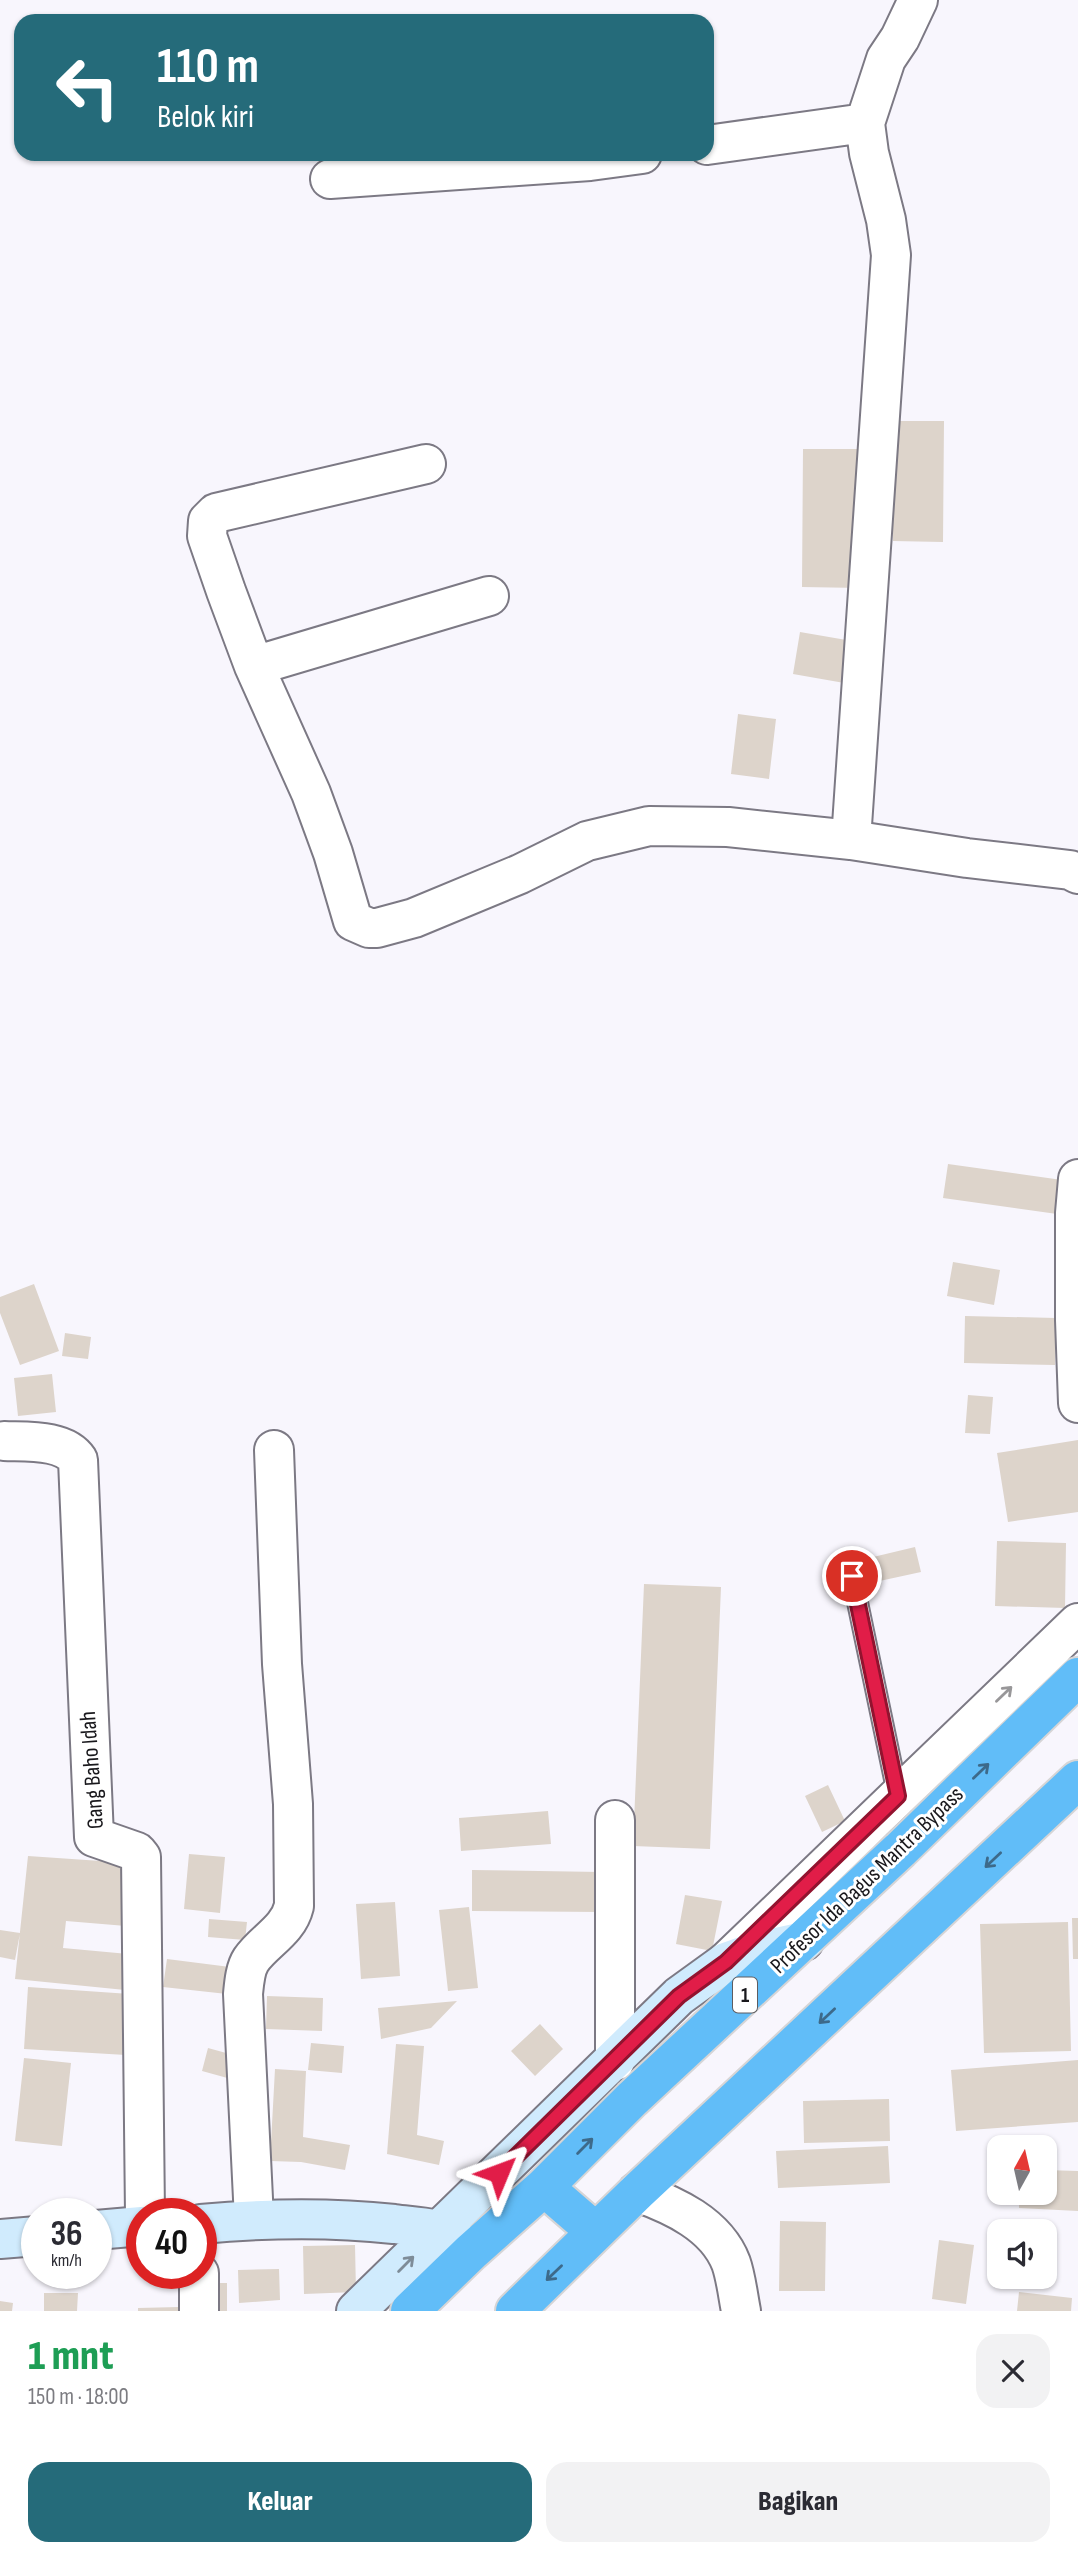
<!DOCTYPE html>
<html lang="id">
<head>
<meta charset="utf-8">
<style>
  body { margin:0; font-family:"Sofia Sans Condensed",sans-serif; background:#f2f2f3; color:#2b2b33; height:100vh; display:flex; flex-direction:column; font-size:26px; white-space:nowrap }
  * { box-sizing:border-box; margin:0 }
  p { font-size:23px; color:#7c7c81 }
  .icon { flex:none; width:38px; height:38px; fill:none; stroke:currentColor; stroke-width:2; stroke-linecap:round; stroke-linejoin:round }
  .map { position:relative; height:2311px; overflow:hidden }
  .side { display:flex; flex-direction:column; background:#fff; flex:1 }
  .side>* { flex:none }
  .banner { position:absolute; left:14px; top:14px; width:700px; height:147px; border-radius:21px; box-shadow:0 2px 5px #0004; background:#256b7a; color:#fff; overflow:hidden }
  .needle { width:46px; rotate:8deg }
  .tools { position:absolute; left:987px; top:2135px; display:grid; gap:14px }
  .tools a { display:grid; place-items:center; width:70px; height:70px; border-radius:14px; background:#fff; box-shadow:0 2px 5px #0004; font-size:35px }
  .speed { position:absolute; left:21px; top:2198px; display:flex; gap:14px; font-size:35px; font-weight:700; text-align:center }
  .speed>* { display:grid; place-content:center; width:91px; height:91px; border-radius:50%; background:#fff; box-shadow:0 2px 5px #0004; line-height:1 }
  .speed small { font-size:18px; font-weight:400 }
  .speed .limit { border:10px solid #d22; background:#fff; color:#111 }
  .pin { position:absolute; display:grid; place-items:center; width:60px; height:60px; color:#fff; margin:-30px; border:4px solid #fff; border-radius:50%; box-shadow:0 2px 7px #0007 }
  .me { position:absolute; width:77px; margin:-38px; rotate:46deg; stroke-linejoin:round; filter:drop-shadow(0 0 5px #0008) }
  .turn { display:flex; align-items:center; gap:24px; height:147px; padding:0 28px; font-size:32px }
  .turn .icon { width:91px; height:91px; stroke-width:2.5 }
  .turn b { display:block; font-size:49px; line-height:60px }
  .round { display:grid; place-items:center; flex:none; width:74px; height:74px; border-radius:21px; background:#f2f2f3 }
  .overview { display:flex; align-items:center; justify-content:space-between; height:119px; padding:0 28px }
  h1 { font-size:42px; font-weight:800; line-height:52px; color:#1e9e55 }
  .primary-button { display:flex; gap:14px; margin-top:auto; padding:14px 28px }
  .primary-button a { flex:1; height:80px; border-radius:21px; background:#256b7a; color:#fff; font-size:28px; font-weight:800; line-height:80px; text-align:center }
  .primary-button a+a { background:#f2f2f3; color:#2b2b33 }
  .map>svg:first-child { display:block }
  .building { fill:#ddd4cb }
  .lines { fill:none; stroke-linecap:round; stroke-linejoin:round }
  .lane-casing { stroke:#7c7984; stroke-width:23 }
  .street-casing { stroke:#7c7984; stroke-width:42 }
  .secondary-casing { stroke:#7c7984; stroke-width:42 }
  .highway-casing { stroke:#d6d5d6; stroke-width:42 }
  .lane { stroke:#fff; stroke-width:19 }
  .street { stroke:#fff; stroke-width:38 }
  .secondary { stroke:#d0ebfd; stroke-width:38 }
  .highway { stroke:#61bdf8; stroke-width:38 }
  .oneway { stroke:#989799 }
  .oneway2 { stroke:#3d6a8a }
  .oneway3 { stroke:#7e8c98 }
  .route-casing { stroke:#92132f; stroke-width:18 }
  .route { stroke:#e11d48; stroke-width:12 }
  .labels { text-anchor:middle; dominant-baseline:central; stroke-width:6; stroke-linejoin:round; paint-order:stroke }
  .shield { fill:#fff; stroke:#5e5d60; stroke-width:2 }
  .shield-label { font-size:21px; font-weight:bold; fill:#19181c }
  .street-label { font-size:23px; fill:#19181c; stroke:#fff }
</style>
</head>
<body>
<div class="map">
<svg width="1078" height="2311" viewBox="0 0 1078 2311">
  <rect width="100%" height="100%" fill="#f8f6fd"/>
  <path class="building" d="M892,421h52l-1,121 -50,-1z
    M803,449h59l-1,139 -59,-1z
    M800,632l58,10 -8,42 -57,-10z
    M738,714l38,5 -7,60 -38,-5z
    M948,1164l114,16 -5,34 -114,-16z
    M953,1262l47,8 -6,35 -47,-9z
    M34,1284l25,67 -39,14 -20,-52v-16z
    M965,1316l91,2 -1,47 -91,-2z
    M65,1333l26,4 -3,22 -26,-3z
    M52,1374l4,38 -38,4 -4,-38z
    M968,1395l25,2 -3,37 -25,-1z
    M1078,1440v72l-70,10 -11,-69z
    M997,1541l69,2 -1,65 -70,-2z
    M915,1547l6,25 -46,10 -6,-24z
    M644,1584l77,3 -11,262 -77,-3z
    M828,1785l17,36 -23,11 -17,-36z
    M548,1811l3,33 -90,7 -2,-33z
    M189,1854l36,3 -5,56 -36,-4z
    M28,1856l102,7 -4,63 -60,-5 -3,27 76,7 -4,36 -120,-12z
    M472,1870l129,2 -1,40 -128,-1z
    M685,1895l37,6 -10,50 -36,-7z
    M395,1902l5,74 -39,3 -5,-75z
    M469,1907l9,81 -30,3 -9,-81z
    M1072,1918h6v41h-5z
    M209,1919l38,3 -2,18 -37,-3z
    M1068,1922l3,129 -87,2 -4,-129z
    M0,1930l20,3 -5,27 -15,-3z
    M167,1959l63,8 -3,27 -64,-7z
    M28,1987l102,7 -4,61 -102,-6z
    M267,1996l56,2 -1,33 -56,-2z
    M457,2001l-26,27 -50,11 -3,-31z
    M540,2024l23,25 -28,27 -24,-25z
    M311,2043l33,3 -2,27 -34,-3z
    M396,2044l28,2 -7,89 27,6 -5,24 -52,-11z
    M208,2048l29,8 -6,23 -29,-8z
    M24,2058l47,5 -9,83 -47,-5z
    M1078,2060v62l-122,9 -5,-61z
    M275,2069l31,2 -3,66 47,8 -5,25 -44,-8 -31,-1z
    M889,2099l1,42 -86,2 -1,-42z
    M888,2146l2,37 -112,5 -2,-37z
    M1045,2170l33,1v40l-59,-3v-15h26z
    M780,2221l46,1 -1,69h-46z
    M939,2240l35,5 -8,59 -34,-5z
    M355,2245l1,47 -52,2 -1,-48z
    M279,2269l1,31 -41,3 -1,-33z
    M203,2283h24v28h-24z
    M1019,2292l53,6 -1,13h-54z
    M44,2293h34l-1,18h-33z
    M0,2301l13,2 -1,8h-12z
    M179,2307v4h-41v-3z"/>
  <g class="lines">
    <defs>
      <path id="lane" d="M852,1576l46,220"/>
      <path id="street" d="M707,145l158,-22
        M330,179l260,-18 52,-7
        M426,464l-210,49 -8,8 -1,15 19,55 28,75 57,127 22,60 20,68 16,7h8l37,-10 106,-44 67,-33 62,-15 79,1 123,13 116,18 103,12 8,4
        M254,666l235,-70
        M851,840l40,-585 -5,-35 -17,-67 -4,-30 21,-64 14,-21 18,-38
        M1078,1179l-3,34v107l3,83
        M4,1441c23,1 60,-2 74,19l16,377 43,15 4,5 4,357
        M615,1820v241
        M726,1962l352,-339
        M637,2192c36,13 79,32 94,71 5,14 7,33 10,48
        M254,2219l-11,-225c1,-10 2,-25 8,-34 13,-19 37,-29 43,-54l-1,-102 -11,-140 -8,-214
        M199,2273v38"/>
      <path id="secondary" d="M201,2224c65,-6 129,-7 193,0 22,3 44,2 62,15
        M96,2230l46,-4
        M0,2239l37,-3
        M356,2311l323,-315 47,-34 28,-10 50,-11"/>
      <path id="highway" d="M544,2187l52,45
        M410,2311l61,-59 73,-65 88,-88 268,-249 178,-173
        M515,2311l122,-119 441,-412"/>
    </defs>
    <use href="#lane" class="lane-casing"/>
    <use href="#street" class="street-casing"/>
    <use href="#secondary" class="secondary-casing"/>
    <use href="#highway" class="highway-casing"/>
    <use href="#lane" class="lane"/>
    <use href="#street" class="street"/>
    <use href="#secondary" class="secondary"/>
    <use href="#highway" class="highway"/>
  </g>
  <defs><path id="oneway-shaft" d="M-6 0H5M1.5-3L5.5 0L1.5 3" fill="none" stroke-width="1.6" stroke-linecap="round" stroke-linejoin="round" transform="scale(1.75)"/></defs>
  <use class="oneway" href="#oneway-shaft" transform="translate(1004 1694) rotate(-44)"/>
  <g class="oneway2">
    <use href="#oneway-shaft" transform="translate(981 1771) rotate(-44)"/>
    <use href="#oneway-shaft" transform="translate(993 1860) rotate(137)"/>
    <use href="#oneway-shaft" transform="translate(827 2016) rotate(137)"/>
    <use href="#oneway-shaft" transform="translate(585 2146) rotate(-45)"/>
    <use href="#oneway-shaft" transform="translate(554 2273) rotate(136)"/>
  </g>
  <use class="oneway3" href="#oneway-shaft" transform="translate(406 2264) rotate(-45)"/>
  <g class="lines">
    <defs>
      <path id="route" d="M499,2173l180,-177 47,-34 172,-166 -46,-220"/>
    </defs>
    <use href="#route" class="route-casing"/>
    <use href="#route" class="route"/>
  </g>
  <g class="labels">
    <rect class="shield" x="733" y="1977.5" width="24" height="35" rx="5"/>
    <g class="shield-label">
      <text x="745" y="1995">1</text>
    </g>
    <g class="street-label">
      <text transform="translate(92 1770) rotate(-94)">Gang Baho Idah</text>
      <text transform="translate(867 1880) rotate(-44)">Profesor Ida Bagus Mantra Bypass</text>
    </g>
  </g>
</svg>
<div class="tools">
<a><svg class="needle" viewBox="-14 -14 28 28"><path d="M0-13l5 13h-10z" fill="#e53935"/><path d="M0 13l5-13h-10z" fill="#7c7c81"/></svg></a>
<a><svg class="icon" aria-label="sound" viewBox="0 0 24 24"><path d="M4 9h4l5-4v14l-5-4H4zM17 9q2 3 0 6"/></svg></a>
</div>
<div class="speed"><div>36<small>km/h</small></div><div class="limit">40</div></div>
<div class="pin" style="left:852px;top:1576px;background:#d93025"><svg class="icon" aria-label="arrive" viewBox="0 0 24 24"><path d="M6 21V4h12l-3 4 3 4H6"/></svg></div>
<svg class="me" style="left:499px;top:2173px" viewBox="-20 -20 40 40"><path d="M0-17L14 15 0 8-14 15z" fill="#e11d48" stroke="#fff" stroke-width="4"/></svg>
<div class="banner">
<div class="turn"><svg class="icon" aria-label="left" viewBox="0 0 24 24"><path d="M17 20v-9H6M10 6l-5 5 5 5"/></svg><div><b>110 m</b>Belok kiri</div></div>
</div>
</div>
<section class="side">
<div class="overview"><div><h1>1 mnt</h1><p>150 m · 18:00</p></div><a class="round"><svg class="icon" aria-label="close" viewBox="0 0 24 24"><path d="M6 6l12 12M18 6L6 18"/></svg></a></div>
<div class="primary-button"><a>Keluar</a><a>Bagikan</a></div>
</section>
</body>
</html>
